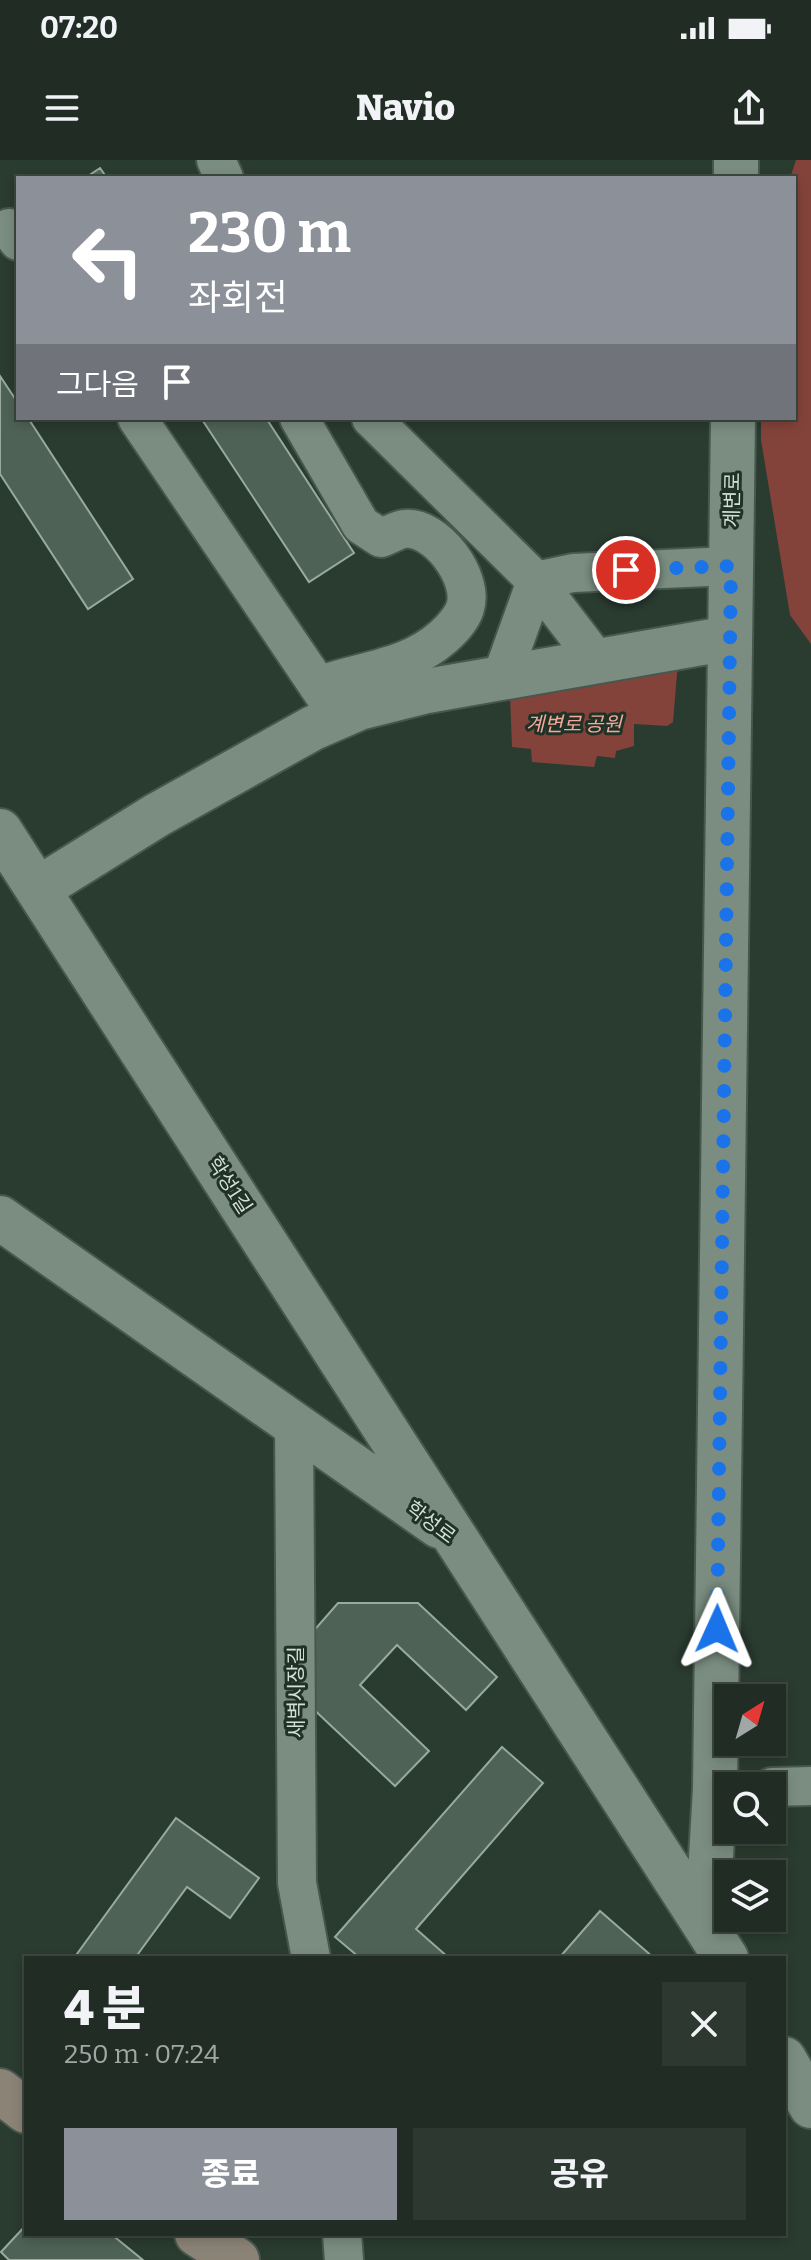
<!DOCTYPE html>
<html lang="ko">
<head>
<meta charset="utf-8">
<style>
  body { margin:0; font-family:Bitter,"Noto Sans KR",serif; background:#2d3831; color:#f1f3f6; height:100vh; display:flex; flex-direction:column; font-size:30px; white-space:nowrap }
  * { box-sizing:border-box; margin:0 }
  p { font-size:26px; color:#a2a7a6 }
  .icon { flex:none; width:44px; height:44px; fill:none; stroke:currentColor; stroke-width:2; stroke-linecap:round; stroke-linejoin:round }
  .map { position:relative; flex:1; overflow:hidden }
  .drawer { position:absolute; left:24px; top:1796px; width:762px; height:280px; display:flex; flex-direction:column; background:#202c24; border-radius:0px; box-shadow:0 4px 12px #0003,0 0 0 2px #3d4841 }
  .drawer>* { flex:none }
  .hud { position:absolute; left:16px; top:16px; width:780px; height:244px; border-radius:0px; box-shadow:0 4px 12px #0003,0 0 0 2px #3d4841; background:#8c9099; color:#fff; overflow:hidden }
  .needle { width:52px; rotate:37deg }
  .controls { position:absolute; left:714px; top:1524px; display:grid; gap:16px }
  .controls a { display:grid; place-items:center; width:72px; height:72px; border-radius:0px; background:#202c24; box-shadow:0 4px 12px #0003,0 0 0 2px #3d4841; font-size:40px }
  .pin { position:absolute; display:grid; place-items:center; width:68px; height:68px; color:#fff; margin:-34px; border:4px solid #fff; border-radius:50%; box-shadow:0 2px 8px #0007 }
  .me { position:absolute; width:88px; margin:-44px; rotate:1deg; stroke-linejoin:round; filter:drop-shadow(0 0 6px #0008) }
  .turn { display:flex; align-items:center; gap:28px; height:168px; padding:0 40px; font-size:36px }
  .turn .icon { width:104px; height:104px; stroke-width:2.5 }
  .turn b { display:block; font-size:56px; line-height:68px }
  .then { display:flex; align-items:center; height:76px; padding:0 40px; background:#0003; gap:16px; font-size:30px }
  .round { display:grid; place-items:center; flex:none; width:84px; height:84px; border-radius:0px; background:#2d3831 }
  .overview { display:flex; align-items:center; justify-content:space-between; height:136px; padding:0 40px }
  h1 { font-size:48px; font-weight:800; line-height:60px }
  .primary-button { display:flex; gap:16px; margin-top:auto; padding:16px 40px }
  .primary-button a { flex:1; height:92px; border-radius:0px; background:#8c9099; color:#fff; font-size:32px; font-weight:800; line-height:92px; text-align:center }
  .primary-button a+a { background:#2d3831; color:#f1f3f6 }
  .status { display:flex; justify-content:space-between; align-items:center; height:56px; padding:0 40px; background:#202c24; direction:ltr }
  .status svg { height:22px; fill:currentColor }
  header { display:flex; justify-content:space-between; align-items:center; height:104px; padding:0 40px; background:#202c24; font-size:36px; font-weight:800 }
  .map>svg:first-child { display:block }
  .green { fill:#83433a }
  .building { fill:#4f6256; stroke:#98ab9e; stroke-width:2 }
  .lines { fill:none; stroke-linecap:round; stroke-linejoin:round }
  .minor-casing { stroke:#48574e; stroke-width:42 }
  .tertiary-casing { stroke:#48574e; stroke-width:48 }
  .secondary-casing { stroke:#48574e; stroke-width:48 }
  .minor { stroke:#7a8d80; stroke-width:38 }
  .tertiary { stroke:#7a8d80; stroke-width:44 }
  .secondary { stroke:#8b8376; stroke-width:44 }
  .route { stroke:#1a73e8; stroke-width:14; stroke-dasharray:0 25.2 }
  .labels { text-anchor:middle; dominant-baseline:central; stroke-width:6; stroke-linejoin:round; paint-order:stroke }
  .street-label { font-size:20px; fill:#d4dfd8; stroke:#203126 }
  .park-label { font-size:20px; font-style:italic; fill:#f3a99c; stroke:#203126 }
</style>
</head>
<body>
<div class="status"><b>07:20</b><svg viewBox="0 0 49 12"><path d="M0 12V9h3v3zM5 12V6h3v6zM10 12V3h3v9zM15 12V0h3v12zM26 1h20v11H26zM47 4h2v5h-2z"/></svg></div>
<header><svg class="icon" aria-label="menu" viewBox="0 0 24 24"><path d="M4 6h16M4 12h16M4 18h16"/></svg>Navio<svg class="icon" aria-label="share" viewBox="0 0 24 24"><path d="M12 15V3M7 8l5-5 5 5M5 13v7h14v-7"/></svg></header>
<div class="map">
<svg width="811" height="2100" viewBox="0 0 811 2100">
  <rect width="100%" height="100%" fill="#2a3b30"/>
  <path class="green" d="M796,0h15v484l-21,-29 -29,-175v-22h33v-240h-4z
    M678,502l-5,60 -6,4 -33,-2v22l-18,5 -1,7 -18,-2 -3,11 -62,-5 -1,-13 -19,-2 -2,-51z"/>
  <path class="building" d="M100,8l7,10h-22z
    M0,216l18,27v15h10l105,161 -45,30 -88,-135z
    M201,258h65l88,135 -45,29z
    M338,1443h80l79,74 -31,33 -69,-65 -37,40 69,66 -34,35 -86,-81 -6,-62z
    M502,1587l41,36 -127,146 33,29h-89l-25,-21z
    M176,1658l83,60 -29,40 -43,-31 -52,71h-61z
    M600,1751l54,47h-95z
    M26,2065v9h85l32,26h-134l-8,-8z"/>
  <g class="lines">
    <defs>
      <path id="minor" d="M216,0l8,18
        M9,68l9,13
        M137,258l196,290
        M299,258l62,107 20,13c8,-3 16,-8 23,-9 32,-4 71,49 61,79 -3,10 -14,22 -22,29 -36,32 -82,33 -125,49
        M371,258l165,163 62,81
        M501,519l35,-98 37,-8 158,-7
        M294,1265l3,458 14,75
        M772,1627l39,-1
        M342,2074l2,26"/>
      <path id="tertiary" d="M736,18v-18
        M0,671l726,1127
        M38,729l119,-74 156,-87 46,-20 68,-17 303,-53
        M0,1058l439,308
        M707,1765l8,-136 18,-1371
        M784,1899l27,47"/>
      <path id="secondary" d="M0,1931l26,20
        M197,2074l40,26"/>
    </defs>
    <use href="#minor" class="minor-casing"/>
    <use href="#tertiary" class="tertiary-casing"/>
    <use href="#secondary" class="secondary-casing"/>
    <use href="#minor" class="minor"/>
    <use href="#tertiary" class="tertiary"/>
    <use href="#secondary" class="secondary"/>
  </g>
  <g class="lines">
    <path class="route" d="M626,410l105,-4 -14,1063"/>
  </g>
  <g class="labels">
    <g class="street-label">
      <text transform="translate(732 340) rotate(-89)">계변로</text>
      <text transform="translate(230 1025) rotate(57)">학성1길</text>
      <text transform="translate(431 1362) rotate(37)">학성로</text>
      <text transform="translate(296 1532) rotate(-90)">새벽시장길</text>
    </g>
    <g class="park-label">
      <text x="574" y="564">계변로 공원</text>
    </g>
  </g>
</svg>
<div class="controls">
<a><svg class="needle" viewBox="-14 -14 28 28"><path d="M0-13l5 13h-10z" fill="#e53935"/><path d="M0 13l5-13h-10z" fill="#a2a7a6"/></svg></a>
<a><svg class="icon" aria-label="search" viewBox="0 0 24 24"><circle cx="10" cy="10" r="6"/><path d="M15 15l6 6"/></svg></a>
<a><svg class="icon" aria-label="layers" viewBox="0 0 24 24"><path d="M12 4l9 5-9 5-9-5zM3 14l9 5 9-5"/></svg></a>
</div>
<div class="pin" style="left:626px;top:410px;background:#d93025"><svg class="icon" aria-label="arrive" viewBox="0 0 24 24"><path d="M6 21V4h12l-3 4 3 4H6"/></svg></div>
<svg class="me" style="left:717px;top:1469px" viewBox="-20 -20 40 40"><path d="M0-17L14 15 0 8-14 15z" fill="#1a73e8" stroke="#fff" stroke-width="4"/></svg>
<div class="hud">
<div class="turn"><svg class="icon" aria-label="left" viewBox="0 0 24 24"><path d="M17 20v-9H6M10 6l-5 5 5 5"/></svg><div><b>230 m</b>좌회전</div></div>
<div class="then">그다음<svg class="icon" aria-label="arrive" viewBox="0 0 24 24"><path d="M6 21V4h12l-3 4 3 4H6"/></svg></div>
</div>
<section class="drawer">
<div class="overview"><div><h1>4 분</h1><p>250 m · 07:24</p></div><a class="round"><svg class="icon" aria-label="close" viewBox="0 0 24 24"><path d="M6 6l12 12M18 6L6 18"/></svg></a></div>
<div class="primary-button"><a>종료</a><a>공유</a></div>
</section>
</div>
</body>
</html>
